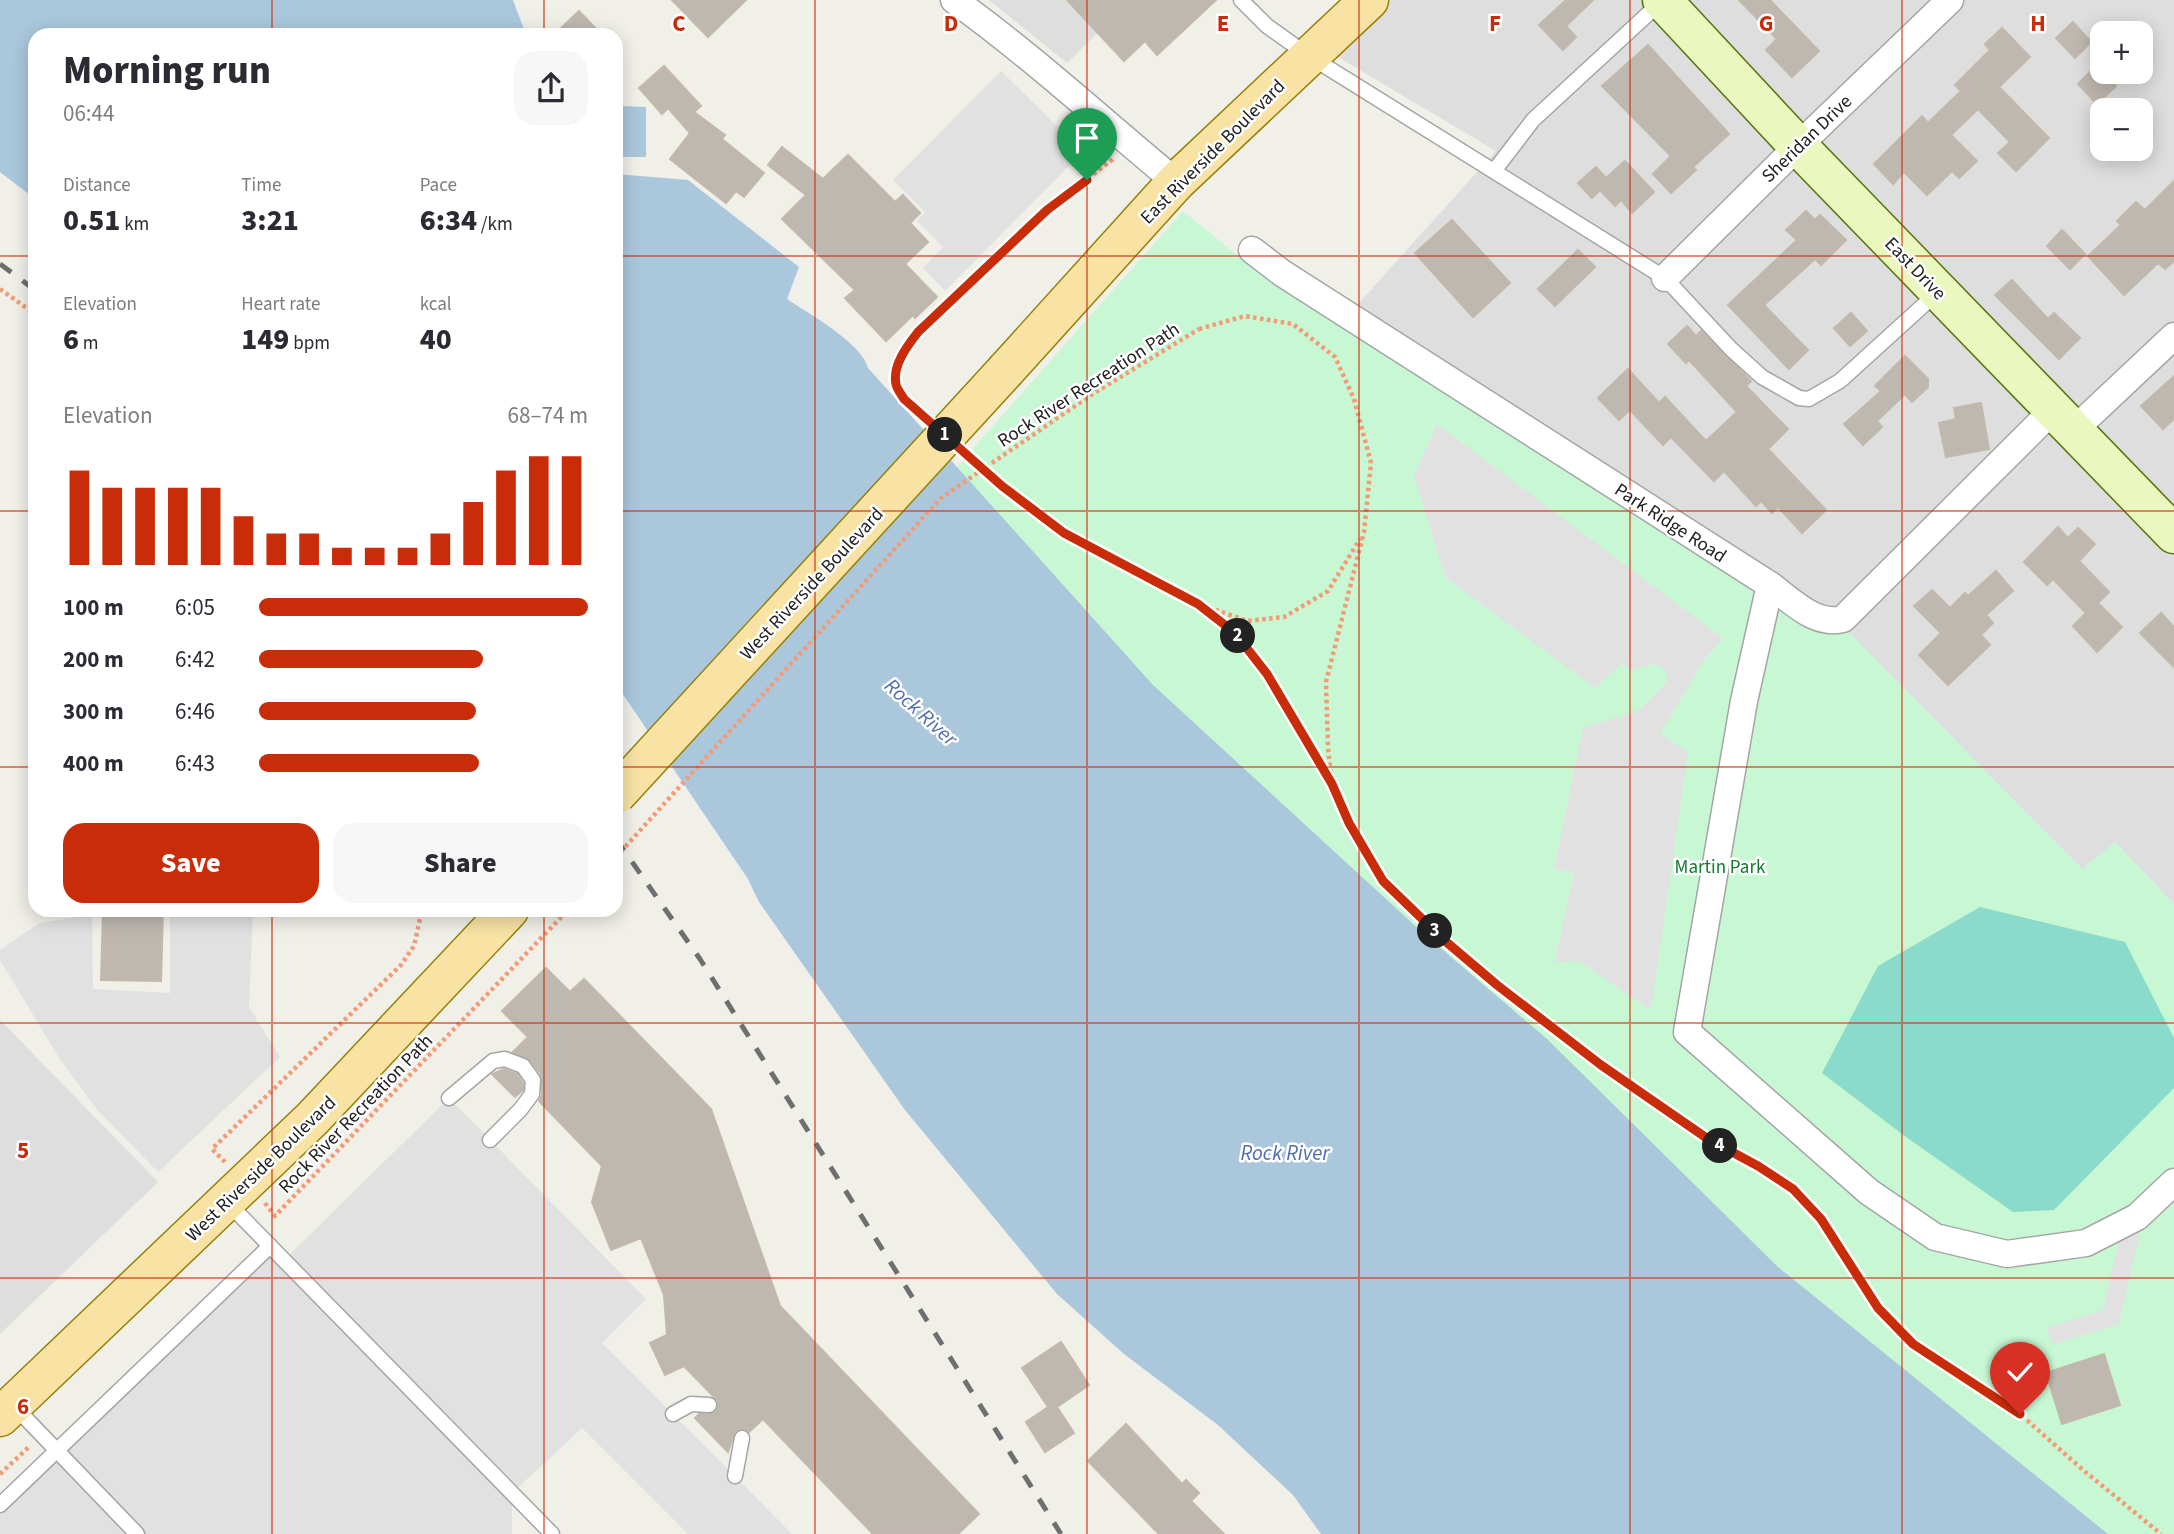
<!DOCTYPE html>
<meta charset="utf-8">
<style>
:root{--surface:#fff;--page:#f7f7f7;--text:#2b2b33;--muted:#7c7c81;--accent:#c82c09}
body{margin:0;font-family:"Source Sans 3",sans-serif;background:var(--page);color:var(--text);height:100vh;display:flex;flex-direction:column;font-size:26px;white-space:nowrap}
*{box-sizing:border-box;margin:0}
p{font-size:23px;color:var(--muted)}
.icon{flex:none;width:38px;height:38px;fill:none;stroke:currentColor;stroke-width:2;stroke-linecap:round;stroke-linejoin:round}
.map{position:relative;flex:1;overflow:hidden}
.sheet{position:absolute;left:28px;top:28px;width:595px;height:889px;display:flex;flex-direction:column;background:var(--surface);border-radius:21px;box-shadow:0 4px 18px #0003}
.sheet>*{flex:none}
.fabs{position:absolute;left:2090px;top:21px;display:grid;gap:14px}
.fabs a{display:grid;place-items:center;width:63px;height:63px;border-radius:14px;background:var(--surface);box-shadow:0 4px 18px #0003;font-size:35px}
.pin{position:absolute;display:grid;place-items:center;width:60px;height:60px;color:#fff;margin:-72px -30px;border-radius:50% 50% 50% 0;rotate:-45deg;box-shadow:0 0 7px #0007}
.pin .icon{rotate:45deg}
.km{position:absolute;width:35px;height:35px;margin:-18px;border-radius:50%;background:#222;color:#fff;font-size:19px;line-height:35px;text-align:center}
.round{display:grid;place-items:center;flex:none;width:74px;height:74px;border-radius:21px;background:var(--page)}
.overview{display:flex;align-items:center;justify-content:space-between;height:119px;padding:0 35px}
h1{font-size:38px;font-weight:800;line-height:52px}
.metrics{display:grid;grid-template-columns:repeat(3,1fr);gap:10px;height:119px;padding:7px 35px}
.metrics div{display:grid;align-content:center}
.metrics b{font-size:30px;font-weight:800}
.metrics small{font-size:19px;font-weight:400}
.metrics p{font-size:19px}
.chart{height:196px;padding:14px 35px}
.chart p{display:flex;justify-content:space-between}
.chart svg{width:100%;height:126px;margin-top:7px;stroke:var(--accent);stroke-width:6}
.cta{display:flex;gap:14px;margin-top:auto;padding:14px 35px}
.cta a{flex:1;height:80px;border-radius:21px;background:var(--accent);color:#fff;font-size:28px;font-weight:800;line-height:80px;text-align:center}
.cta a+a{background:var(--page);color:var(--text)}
ul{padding:0 35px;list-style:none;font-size:23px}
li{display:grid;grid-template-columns:112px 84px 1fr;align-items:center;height:52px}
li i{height:18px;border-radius:9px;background:var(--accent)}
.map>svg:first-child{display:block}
</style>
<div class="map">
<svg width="2174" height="1534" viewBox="0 0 2174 1534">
<rect width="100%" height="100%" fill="#f0efe8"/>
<!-- residential -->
<g fill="#dedede" fill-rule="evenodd">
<path d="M989,0H1131L1067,63Z"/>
<path d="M1389,0H2174V904L2115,842L2083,870L1844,628L1829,635L1489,414L1341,323L1496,151L1333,54ZM2102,33H2140V72H2102ZM2102,110H2140V149H2102Z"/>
<path d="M0,1020L158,1182L0,1334Z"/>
</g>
<!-- park -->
<path fill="#c8f7d4" d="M1183,211L1263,276L1489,414L1829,635L1844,627L2082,869L2115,842L2174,904V1534H2096L1783,1280L1277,816L949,476Z"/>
<!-- pitch -->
<path fill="#8adbcb" d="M1980,907L2125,942L2174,1038V1088L2054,1210L2013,1212L1906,1137L1822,1073L1878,966Z"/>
<!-- parking -->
<g fill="#e1e1e1">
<path d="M1001,71L1083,152L945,291L923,268L943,247L917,221L925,212L893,180Z"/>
<path d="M1437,424L1723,638L1704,660L1660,734L1688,752L1651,1010L1579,961L1555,962L1574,872L1554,869L1583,728L1639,710L1667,682L1666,671L1655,664L1631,670L1622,663L1595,688L1445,577L1414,475Z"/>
<path d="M177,910H253L249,1007L280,1057L158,1172L99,1112L59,1058L0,960V950L39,923L92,915L93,989L170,993V916Z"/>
<path d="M449,1098L646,1299L602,1343L792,1534H688L582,1428L512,1493V1534H0V1504L270,1246L284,1260Z"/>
<path d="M2141,1227L2119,1324L2053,1344L2046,1328L2103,1310L2119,1241Z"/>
</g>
<!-- water -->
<g fill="#aac7dc">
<path d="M0,0H513L526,35H35V199L0,172Z"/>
<path d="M622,106L646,107V157H622Z"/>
<path d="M616,174L688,180L799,267L787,299C809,314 862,343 868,368L1153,685L1423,933L1547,1039L1778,1267L2108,1534H1321L1293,1495L1218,1425L1124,1354L1057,1294L905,1110L759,902L748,879L616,684Z"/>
</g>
<!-- building -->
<g fill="#beb8b1" stroke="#c2b9aa" stroke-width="2">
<path d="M672,0H746L708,37Z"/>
<path d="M1067,0H1216L1157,55L1145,41L1124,61Z"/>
<path d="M1566,0H1593L1566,26L1576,37L1563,50L1539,25Z"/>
<path d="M1739,0H1770L1819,51L1792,77L1766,50L1777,39Z"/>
<path d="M579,11L602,35H554Z"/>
<path d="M2073,22L2091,42L2075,58L2056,38Z"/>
<path d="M2002,28L2030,57L1999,87L2049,138L2016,171L1998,153L2010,142L1978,109L1951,135L1977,161L1959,178L1952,171L1927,195L1904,172L1893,184L1874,164L1922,116L1928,123L1961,91L1955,85L1990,50L1985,44Z"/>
<path d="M1648,45L1729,134L1693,167L1696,170L1671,193L1653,174L1671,156L1602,86Z"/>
<path d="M2097,65L2116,86L2097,104L2078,84Z"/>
<path d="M664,66L701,106L694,112L725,135L722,139L764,173L744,197L736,191L726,203L670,159L690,133L668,108L662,114L639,88Z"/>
<path d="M782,147L823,179L848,155L895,202L903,195L920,213L910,223L928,242L905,264L937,297L915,318L913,315L886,341L845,298L855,290L782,219L806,195L768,165Z"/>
<path d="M1625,161L1654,192L1632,213L1621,200L1615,206L1600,190L1592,198L1578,183L1596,167L1606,178Z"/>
<path d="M2174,181V261L2165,269L2158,263L2124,295L2088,256L2121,225L2117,221L2136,202L2145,210Z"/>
<path d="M1806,211L1815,220L1820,215L1846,240L1821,265L1815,259L1764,305L1808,350L1789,369L1728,305L1797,240L1786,230Z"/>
<path d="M1452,220L1510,283L1473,317L1415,253Z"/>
<path d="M2062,230L2085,254L2070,269L2047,246Z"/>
<path d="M1578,250L1595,267L1555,306L1538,289Z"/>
<path d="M2012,280L2048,319L2054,313L2080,338L2059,359L1995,295Z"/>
<path d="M1851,313L1867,331L1850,346L1834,328Z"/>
<path d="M1687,326L1696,336L1701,331L1751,381L1746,386L1788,429L1768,449L1826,510L1802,533L1778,507L1772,513L1761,501L1756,506L1724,471L1714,481L1671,437L1663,445L1630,410L1619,420L1598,398L1628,369L1659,403L1665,397L1706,441L1737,412L1689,360L1686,363L1668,344Z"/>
<path d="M1905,356L1928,379V387L1912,402L1905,394L1877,421L1882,427L1863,445L1844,424L1881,391L1875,386Z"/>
<path d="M2174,376V419L2163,429L2141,406Z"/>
<path d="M1981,403L1989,449L1946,457L1939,423L1956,419L1954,408Z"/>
<path d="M2058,527L2068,538L2078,528L2095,544L2079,561L2109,592L2098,603L2122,627L2097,652L2073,626L2086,613L2053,579L2047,585L2024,562Z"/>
<path d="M1996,571L2013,591L1986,615L1993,623L1981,635L1990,645L1948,685L1919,655L1941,633L1914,606L1932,590L1950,608L1965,593L1968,596Z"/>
<path d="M2161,613L2174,627V667L2140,633Z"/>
<path d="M103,910H163L161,981L101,980Z"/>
<path d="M546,968L570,992L584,979L711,1109L780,1306L979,1514L958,1534H873L763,1419L749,1432L743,1429L735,1431L728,1452L695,1418L699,1414L714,1413L717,1410L718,1401L684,1366L665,1375L650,1343L667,1335L664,1295L641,1238L611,1250L592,1202L602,1166L539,1101L542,1095L541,1074L530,1060L513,1052L528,1037L502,1011Z"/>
<path d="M504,1069L517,1074L523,1083V1090L515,1097L492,1074Z"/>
<path d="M1061,1342L1089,1385L1057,1407L1074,1433L1045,1452L1026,1422L1048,1407L1022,1368Z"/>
<path d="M2104,1354L2120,1405L2062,1424L2046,1373Z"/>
<path d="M1126,1424L1182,1484L1186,1480L1199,1493L1191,1501L1224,1534H1159L1088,1461Z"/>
</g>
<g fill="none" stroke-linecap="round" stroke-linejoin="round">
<!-- lane casing -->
<g stroke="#a5a5a5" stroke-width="17">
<g id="lane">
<path d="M1241,0L1267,26L1309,56L1665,278L1731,349L1762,377L1799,398L1809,399L1840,381L1938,292"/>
<path d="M1494,171L1533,120L1662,1"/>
<path d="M449,1098L493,1061L505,1059L523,1066L533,1080L532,1094L520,1110L490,1140"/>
<path d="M228,1203L552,1534"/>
<path d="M14,1406L137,1534"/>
<path d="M673,1414L691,1404L709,1405"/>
<path d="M735,1476L742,1438"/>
<path d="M0,1505L270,1246"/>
</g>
</g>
<!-- street casing -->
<g stroke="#a5a5a5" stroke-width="29">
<g id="street">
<path d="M954,0C1032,56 1102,121 1176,182"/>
<path d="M1252,250L1282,273L1770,585C1792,601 1815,626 1843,619L2053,410"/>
<path d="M1665,278L1798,146L1950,0"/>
<path d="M2074,430L2174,336"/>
<path d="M1770,585L1744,701L1687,1032L1869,1192L1935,1237L2007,1254L2086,1243L2137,1217L2174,1182"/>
</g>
</g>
<!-- secondary casing -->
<g stroke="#56750a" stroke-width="41">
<path id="secondary" d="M1662,0L1798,146L2174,534"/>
</g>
<!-- primary casing -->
<g stroke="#968107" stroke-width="41">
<g id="primary">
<path d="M1006,370L1176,182L1369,0"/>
<path d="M0,1417L312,1119L509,910"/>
</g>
</g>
<!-- path -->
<g stroke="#f49a75" stroke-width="4.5" stroke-dasharray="3.5 3.5" stroke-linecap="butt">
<path d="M0,289L35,314"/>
<path d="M1199,329L1245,316L1293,324L1335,357L1354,399L1371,463L1364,532L1326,682L1328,748L1332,784L1349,823L1383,881L1444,940L1497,985L1601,1065L1708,1139L1758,1166L1793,1189L1821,1219L1878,1308L1913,1344L2020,1414L2083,1470L2161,1534"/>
<path d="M924,416C888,384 888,370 918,332L1047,210L1113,159"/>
<path d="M967,455L1002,486L1064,533L1198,604L1235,633L1267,674L1330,780"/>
<path d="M1202,605L1247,621L1284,617L1328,591L1360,539"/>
<path d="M225,1162L212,1149L401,965L414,946L422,910"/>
<path d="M265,1203L275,1216L568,910"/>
<path d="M0,1474L30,1446"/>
</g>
<!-- lane -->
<use href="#lane" stroke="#fff" stroke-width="14"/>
<!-- street -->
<use href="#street" stroke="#fff" stroke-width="26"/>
<!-- secondary -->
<use href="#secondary" stroke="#eaf7bf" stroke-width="38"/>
<!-- primary -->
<use href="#primary" stroke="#f8e3a5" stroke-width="38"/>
<!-- rail -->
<g stroke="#6f6f6f" stroke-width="5" stroke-dasharray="14 14" stroke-linecap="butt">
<path d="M0,264L35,290"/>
<path d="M616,839L700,959L1061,1534"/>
</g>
<!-- primary-bridge casing -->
<g stroke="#968107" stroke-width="41" stroke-linecap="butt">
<path id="primary-bridge" d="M616,795L1006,370"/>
</g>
<!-- path-bridge -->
<path stroke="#f49a75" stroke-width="4.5" stroke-dasharray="3.5 3.5" stroke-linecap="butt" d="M616,857L941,498L1091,395L1199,329"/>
<!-- primary-bridge -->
<use href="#primary-bridge" stroke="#f8e3a5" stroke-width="38"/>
</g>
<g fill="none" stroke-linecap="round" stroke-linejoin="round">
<!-- route casing -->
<g stroke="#fff" stroke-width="14">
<path id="route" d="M1087,180L1047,210L918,332C908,345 892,365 896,384C896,388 902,395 904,399L1002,486L1064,533L1198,604L1235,633L1267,674L1332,784L1349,823L1383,881L1444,940L1497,985L1601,1065L1708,1139L1758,1166L1793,1189L1821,1219L1878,1308L1913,1344L2020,1414"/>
</g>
<!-- route -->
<use href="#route" stroke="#c82c09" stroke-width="9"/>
</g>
<!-- grid -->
<path fill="none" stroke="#c82c09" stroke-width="2" stroke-opacity="0.55" d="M272,0V35M544,0V35M815,0V1534M1087,0V1534M1359,0V1534M1630,0V1534M1902,0V1534M0,256H35M616,256H2174M0,511H35M616,511H2174M0,767H35M616,767H2174M272,910V1534M544,910V1534M0,1023H2174M0,1278H2174"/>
<g text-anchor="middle" stroke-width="5" stroke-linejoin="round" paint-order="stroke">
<!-- street labels -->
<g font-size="19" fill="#212121" stroke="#fff">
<text transform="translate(1806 138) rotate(-44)" y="7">Sheridan Drive</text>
<text transform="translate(1212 151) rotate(-45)" y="7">East Riverside Boulevard</text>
<text transform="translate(1916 268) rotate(46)" y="7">East Drive</text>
<text transform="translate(1088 384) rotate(-33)" y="7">Rock River Recreation Path</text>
<text transform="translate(1671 522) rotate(33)" y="7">Park Ridge Road</text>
<text transform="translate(811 583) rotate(-47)" y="7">West Riverside Boulevard</text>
<text transform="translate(355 1113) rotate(-46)" y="7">Rock River Recreation Path</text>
<text transform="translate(260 1168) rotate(-44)" y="7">West Riverside Boulevard</text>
</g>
<!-- park labels -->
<g font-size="19" fill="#117c2e" stroke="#fff">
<text x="1720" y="873">Martin Park</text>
</g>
<!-- water labels -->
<g font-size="21" font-style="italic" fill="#506dad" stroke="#fff">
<text transform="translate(921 712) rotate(42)" y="7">Rock River</text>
<text x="1285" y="1160">Rock River</text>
</g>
</g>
<g font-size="23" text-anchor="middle" font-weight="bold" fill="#c82c09" stroke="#fff" stroke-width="5" stroke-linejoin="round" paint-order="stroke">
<text x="679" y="31">C</text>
<text x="951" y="31">D</text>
<text x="1223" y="31">E</text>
<text x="1495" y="31">F</text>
<text x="1766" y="31">G</text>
<text x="2038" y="31">H</text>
<text x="23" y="1158">5</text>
<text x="23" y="1414">6</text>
</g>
</svg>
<div class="fabs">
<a>+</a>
<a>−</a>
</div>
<div class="pin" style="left:1087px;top:180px;background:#1e9e55"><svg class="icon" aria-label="arrive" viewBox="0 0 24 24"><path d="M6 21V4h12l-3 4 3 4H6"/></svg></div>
<div class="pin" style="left:2020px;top:1414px;background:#d93025"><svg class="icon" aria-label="check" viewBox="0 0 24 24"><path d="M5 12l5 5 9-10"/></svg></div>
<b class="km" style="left:945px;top:435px">1</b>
<b class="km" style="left:1238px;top:636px">2</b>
<b class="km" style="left:1435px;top:931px">3</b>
<b class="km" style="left:1720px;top:1146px">4</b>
<section class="sheet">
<div class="overview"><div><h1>Morning run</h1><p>06:44</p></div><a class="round"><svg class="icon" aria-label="share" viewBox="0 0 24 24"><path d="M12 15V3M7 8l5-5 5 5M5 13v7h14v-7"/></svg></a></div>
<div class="metrics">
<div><p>Distance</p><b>0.51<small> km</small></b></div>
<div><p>Time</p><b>3:21</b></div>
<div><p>Pace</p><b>6:34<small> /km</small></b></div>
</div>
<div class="metrics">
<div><p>Elevation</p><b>6<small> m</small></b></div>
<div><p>Heart rate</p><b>149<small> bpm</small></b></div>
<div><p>kcal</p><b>40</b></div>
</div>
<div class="chart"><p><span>Elevation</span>68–74 m</p>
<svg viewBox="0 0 160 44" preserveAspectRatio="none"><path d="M5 44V11M15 44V17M25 44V17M35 44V17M45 44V17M55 44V27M65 44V33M75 44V33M85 44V38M95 44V38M105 44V38M115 44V33M125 44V22M135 44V11M145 44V6M155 44V6"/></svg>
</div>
<ul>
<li><b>100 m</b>6:05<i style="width:100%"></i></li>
<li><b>200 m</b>6:42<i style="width:68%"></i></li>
<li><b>300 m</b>6:46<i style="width:66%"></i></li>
<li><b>400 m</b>6:43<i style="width:67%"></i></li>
</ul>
<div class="cta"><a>Save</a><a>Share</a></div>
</section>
</div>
